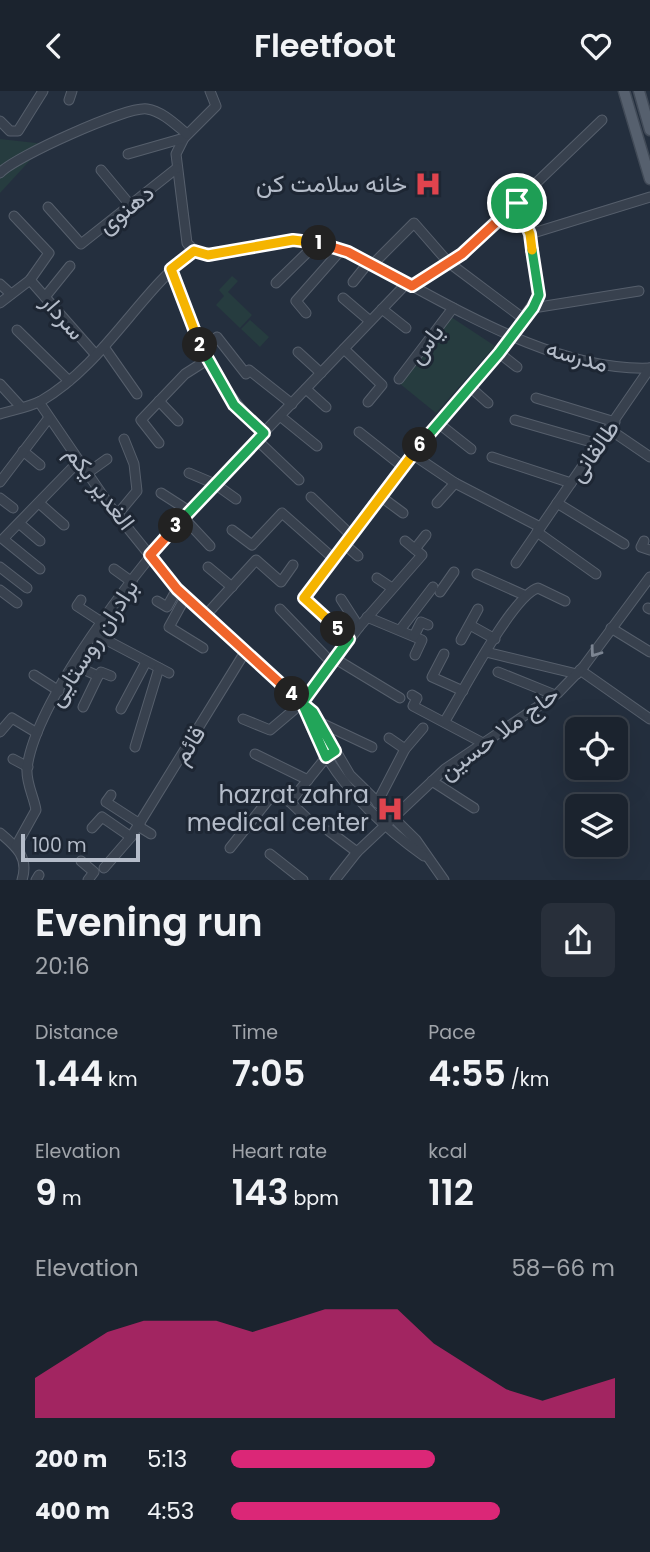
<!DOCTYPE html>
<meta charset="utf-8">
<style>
:root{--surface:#1b232e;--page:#282f3a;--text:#f1f3f6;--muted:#a0a4aa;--line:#39404a;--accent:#db2777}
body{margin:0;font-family:Poppins,Vazirmatn,sans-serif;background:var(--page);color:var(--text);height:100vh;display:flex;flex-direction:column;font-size:26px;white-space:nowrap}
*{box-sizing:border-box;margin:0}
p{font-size:23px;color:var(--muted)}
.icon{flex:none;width:38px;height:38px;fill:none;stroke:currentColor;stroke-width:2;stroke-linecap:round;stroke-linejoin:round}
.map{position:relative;height:789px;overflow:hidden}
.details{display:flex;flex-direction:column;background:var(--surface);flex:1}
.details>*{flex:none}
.fabs{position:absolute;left:565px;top:626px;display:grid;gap:14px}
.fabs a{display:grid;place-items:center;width:63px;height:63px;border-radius:10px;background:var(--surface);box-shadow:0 7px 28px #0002,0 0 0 2px var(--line);font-size:35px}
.scale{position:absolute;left:21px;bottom:18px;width:119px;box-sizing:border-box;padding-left:7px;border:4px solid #b4bcc9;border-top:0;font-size:19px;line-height:24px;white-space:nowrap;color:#b4bcc9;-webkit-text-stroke:5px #1d2633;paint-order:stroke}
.pin{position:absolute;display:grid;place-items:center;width:60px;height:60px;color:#fff;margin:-30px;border:4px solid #fff;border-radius:50%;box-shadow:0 2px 7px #0007}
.km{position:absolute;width:35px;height:35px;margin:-18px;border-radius:50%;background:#222;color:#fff;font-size:19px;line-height:35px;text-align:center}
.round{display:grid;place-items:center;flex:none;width:74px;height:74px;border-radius:10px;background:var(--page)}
.head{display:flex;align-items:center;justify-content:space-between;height:119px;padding:0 35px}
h1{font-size:38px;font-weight:600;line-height:52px}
.figures{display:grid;grid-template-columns:repeat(3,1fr);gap:10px;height:119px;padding:7px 35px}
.figures div{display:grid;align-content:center}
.figures b{font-size:35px;font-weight:600}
.figures small{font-size:19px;font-weight:400}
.figures p{font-size:19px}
.chart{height:196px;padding:14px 35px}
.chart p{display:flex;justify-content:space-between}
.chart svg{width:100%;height:126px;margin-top:7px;fill:var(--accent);opacity:.7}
ul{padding:0 35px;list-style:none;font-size:23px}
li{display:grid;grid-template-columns:112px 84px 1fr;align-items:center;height:52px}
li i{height:18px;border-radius:9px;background:var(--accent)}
header{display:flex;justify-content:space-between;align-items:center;height:91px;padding:0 35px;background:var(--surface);font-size:32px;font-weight:600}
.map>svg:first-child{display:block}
</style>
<header><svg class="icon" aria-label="back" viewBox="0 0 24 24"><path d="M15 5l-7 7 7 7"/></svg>Fleetfoot<svg class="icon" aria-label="heart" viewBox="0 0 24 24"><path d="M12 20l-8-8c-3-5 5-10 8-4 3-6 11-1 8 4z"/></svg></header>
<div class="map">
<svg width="650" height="789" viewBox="0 0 650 789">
<rect width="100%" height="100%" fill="#242f3e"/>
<!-- green -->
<g fill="#263c3f">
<path d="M0,48L45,53L0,102Z"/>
<path d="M232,185L238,190L228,201L252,224L240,237L216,214L224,205L219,199Z"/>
<path d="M451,226L495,255L436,322L399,292Z"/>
<path d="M250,229L269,246L260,256L241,238Z"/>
</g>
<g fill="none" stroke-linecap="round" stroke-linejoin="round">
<!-- minor casing -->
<g stroke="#565f6c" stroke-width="11">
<g id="minor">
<path d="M210,0L216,15L184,47L176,63L187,152C206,178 264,150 293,149C311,149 330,156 348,161C437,205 547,281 650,277"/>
<path d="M69,9L72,0"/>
<path d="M0,30L10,40H18L43,0"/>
<path d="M128,63L184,47"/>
<path d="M101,79L131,115"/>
<path d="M0,82C14,66 127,15 147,18C162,20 176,34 187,43"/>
<path d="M48,116L81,153L177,77"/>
<path d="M530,143L650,106"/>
<path d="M373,173L414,132L448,171L524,228"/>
<path d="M171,178C194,244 211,292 264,342"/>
<path d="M30,189L96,264"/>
<path d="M353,191L369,171"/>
<path d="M276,192L317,152"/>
<path d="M0,193L11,203"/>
<path d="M412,195L462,163L602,29"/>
<path d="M45,206L70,175"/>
<path d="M343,207L370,230"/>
<path d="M0,212L30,189L49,162L14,125"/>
<path d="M533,217L639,200"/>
<path d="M382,218L406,237"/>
<path d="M306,222L296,210L341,159"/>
<path d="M17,239L69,290"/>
<path d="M217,246L246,283L249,279L292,313"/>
<path d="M104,256L137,303"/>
<path d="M344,258L382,294L368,311"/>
<path d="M298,261L321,282"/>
<path d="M499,262L517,276"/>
<path d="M399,288L453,217"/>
<path d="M0,293L21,316"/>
<path d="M470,296L488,312"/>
<path d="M306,298L326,316"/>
<path d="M536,307L615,331"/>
<path d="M159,310L178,330"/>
<path d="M39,311L110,415L177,498L313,621L350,684L416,749L444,789"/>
<path d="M0,323C13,319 29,316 41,310C104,273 137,204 193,160"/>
<path d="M280,325L317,355"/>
<path d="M515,329L598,353"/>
<path d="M438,332L471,358"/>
<path d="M609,338L650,366"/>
<path d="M359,341L402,375"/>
<path d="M257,349L299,389"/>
<path d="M159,352L141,329L185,283L207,269"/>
<path d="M23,360L40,374"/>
<path d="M412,363L455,392L540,436"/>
<path d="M492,366L571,392"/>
<path d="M189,382L215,393L236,408"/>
<path d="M86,383L107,368"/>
<path d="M0,391L48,328"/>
<path d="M161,402L189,420"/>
<path d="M380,405L403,422"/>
<path d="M311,406L351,444"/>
<path d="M0,407L13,417"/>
<path d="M39,412L64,434"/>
<path d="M437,412L455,392"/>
<path d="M557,412L624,453"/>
<path d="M117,424L137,400L134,373L124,348"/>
<path d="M183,426L210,455"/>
<path d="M20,433L40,450"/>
<path d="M232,439L252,454L282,422L333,467"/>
<path d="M537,441L596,483"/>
<path d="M644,450L641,456L650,459"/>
<path d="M344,453L358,465"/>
<path d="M415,458L426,444"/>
<path d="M516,472L650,277"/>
<path d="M0,476L27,497"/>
<path d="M208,476L232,496"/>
<path d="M40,478L3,448L79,370"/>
<path d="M114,478L132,491"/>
<path d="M477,483L524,504"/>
<path d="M377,487L392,497"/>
<path d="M0,499L17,512"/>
<path d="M440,501L454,481"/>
<path d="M186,505L169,536L203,557"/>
<path d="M341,508L359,536"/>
<path d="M81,509L77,515L103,532"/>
<path d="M157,510L167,516L177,498"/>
<path d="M648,517L650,518"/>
<path d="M280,518L331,571"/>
<path d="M205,525L256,469L281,491L293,474"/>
<path d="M367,526L422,549L415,564"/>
<path d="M470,534L495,548"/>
<path d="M611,537L650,561"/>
<path d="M400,539L433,496"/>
<path d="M95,543L169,582"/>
<path d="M414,545L421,531L428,534"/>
<path d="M349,549L304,507L402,375L499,262L539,204L530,143L517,112"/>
<path d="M461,549L478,518"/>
<path d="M486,561L577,583"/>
<path d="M444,563L432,586L463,600"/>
<path d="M334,567L400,607"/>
<path d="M74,574L98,585"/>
<path d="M580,579L650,628"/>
<path d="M498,581L555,604"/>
<path d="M34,584L59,600"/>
<path d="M98,585L101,581L111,585"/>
<path d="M412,604L417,607L413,615L481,651"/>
<path d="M302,612C322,677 369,726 424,765"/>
<path d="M83,616L98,585"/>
<path d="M121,618L146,571"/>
<path d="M243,628L270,639L302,612L359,536L422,464L405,450"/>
<path d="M445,630C461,604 513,504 538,497L565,510"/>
<path d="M321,632L372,656"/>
<path d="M0,641L12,627L37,642"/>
<path d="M389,647L405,658"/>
<path d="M135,656L159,577"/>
<path d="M255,663L308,689"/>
<path d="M13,668L28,676"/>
<path d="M432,690L474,717"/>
<path d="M111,704L106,711L140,733"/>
<path d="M290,711L328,664"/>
<path d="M377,712L405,658L423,637"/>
<path d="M138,735L151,743"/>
<path d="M92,737L102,726L131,746"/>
<path d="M329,740L357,761"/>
<path d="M0,742C17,756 29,767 22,789"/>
<path d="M16,755L36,719C34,706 26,692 27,678C34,611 138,478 183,426L406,193"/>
<path d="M230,757L273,703L290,711L313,733"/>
<path d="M270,763L303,789"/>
<path d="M81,770L94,781L88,789"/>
<path d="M104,777L131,746L245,561"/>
<path d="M36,789L39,784"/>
<path d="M335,789L357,761L445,678L558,602L584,575L650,486"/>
</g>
</g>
<!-- major casing -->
<g stroke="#414a57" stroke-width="13">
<g id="major">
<path d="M624,0L650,88"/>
<path d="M639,0L650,39"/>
</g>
</g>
<!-- minor -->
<use href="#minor" stroke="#38414e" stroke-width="9"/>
<!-- major -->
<use href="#major" stroke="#56606e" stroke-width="10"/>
</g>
<!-- one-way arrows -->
<defs><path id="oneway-chevron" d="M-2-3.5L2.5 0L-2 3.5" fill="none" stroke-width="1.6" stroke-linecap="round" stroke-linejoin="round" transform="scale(1.75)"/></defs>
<use stroke="#7c8592" href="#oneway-chevron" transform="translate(595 561) rotate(126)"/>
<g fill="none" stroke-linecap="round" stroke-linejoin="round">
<!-- split-1 casing -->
<g stroke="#fff" stroke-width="14">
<path id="split-1" d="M319,152L348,161L412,195L462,163L517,112"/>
</g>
<!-- split-2 casing -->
<g stroke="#fff" stroke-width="14">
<path id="split-2" d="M200,254L171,178L194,160L208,164L293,149L319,152"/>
</g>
<!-- split-3 casing -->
<g stroke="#fff" stroke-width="14">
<path id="split-3" d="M176,435L264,342L234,314L200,254"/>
</g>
<!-- split-4 casing -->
<g stroke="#fff" stroke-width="14">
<path id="split-4" d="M176,435L150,464L177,498L292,603"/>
</g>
<!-- split-5 casing -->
<g stroke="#fff" stroke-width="14">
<path id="split-5" d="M292,603L302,612L326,666L335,660L313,621L302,612L349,548L338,538"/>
</g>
<!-- split-6 casing -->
<g stroke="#fff" stroke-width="14">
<path id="split-6" d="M338,538L304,507L420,354"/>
</g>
<!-- split-7 casing -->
<g stroke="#fff" stroke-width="14">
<path id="split-7" d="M420,354L499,262L533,217L539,204L532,159"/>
</g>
<!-- split-8 casing -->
<g stroke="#fff" stroke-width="14">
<path id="split-8" d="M517,112L530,143L532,159"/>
</g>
<!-- split-1 -->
<use href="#split-1" stroke="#f0652b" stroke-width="9"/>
<!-- split-2 -->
<use href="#split-2" stroke="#f5b400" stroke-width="9"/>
<!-- split-3 -->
<use href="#split-3" stroke="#22a559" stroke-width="9"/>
<!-- split-4 -->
<use href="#split-4" stroke="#f0652b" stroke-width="9"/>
<!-- split-5 -->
<use href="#split-5" stroke="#22a559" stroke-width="9"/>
<!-- split-6 -->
<use href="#split-6" stroke="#f5b400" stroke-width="9"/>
<!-- split-7 -->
<use href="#split-7" stroke="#22a559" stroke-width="9"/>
<!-- split-8 -->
<use href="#split-8" stroke="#f5b400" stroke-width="9"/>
</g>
<!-- icons -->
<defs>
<g id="hospital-bare" transform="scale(2.1)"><path d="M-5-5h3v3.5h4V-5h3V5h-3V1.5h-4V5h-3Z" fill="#e0444e" stroke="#1d2633" stroke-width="2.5" paint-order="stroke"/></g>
</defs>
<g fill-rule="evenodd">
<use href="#hospital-bare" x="428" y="93"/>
<use href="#hospital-bare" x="390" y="718"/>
</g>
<g text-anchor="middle" stroke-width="6" stroke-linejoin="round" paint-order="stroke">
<!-- poi labels -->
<g font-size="24" fill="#b4bcc9" stroke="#1d2633" text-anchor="end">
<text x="407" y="101">خانه سلامت کن</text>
<text x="369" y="712">hazrat zahra<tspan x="369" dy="28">medical center</tspan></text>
</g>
<!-- street labels -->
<g font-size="24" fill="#b4bcc9" stroke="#1d2633">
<text transform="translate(126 118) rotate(-38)" y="8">دهنوی</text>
<text transform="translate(63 226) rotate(49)" y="8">سردار</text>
<text transform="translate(426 253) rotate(-53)" y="8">یاس</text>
<text transform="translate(577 265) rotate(16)" y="8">مدرسه</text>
<text transform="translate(594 360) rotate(-55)" y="8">طالقانی</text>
<text transform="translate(100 397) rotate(53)" y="8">الغدیر یکم</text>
<text transform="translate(93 552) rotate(-57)" y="8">برادران روستایی</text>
<text transform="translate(499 642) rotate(-36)" y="8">حاج ملا حسین</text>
<text transform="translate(189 654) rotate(-58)" y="8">قائم</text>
</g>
</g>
</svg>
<div class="fabs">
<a><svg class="icon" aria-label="locate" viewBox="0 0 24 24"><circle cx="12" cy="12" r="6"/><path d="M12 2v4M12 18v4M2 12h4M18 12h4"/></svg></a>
<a><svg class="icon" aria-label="layers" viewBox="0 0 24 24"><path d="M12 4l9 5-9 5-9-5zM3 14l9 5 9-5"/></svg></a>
</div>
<div class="scale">100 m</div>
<div class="pin" style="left:517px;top:112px;background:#1e9e55"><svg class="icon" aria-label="arrive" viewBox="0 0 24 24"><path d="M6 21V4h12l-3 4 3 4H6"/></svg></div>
<b class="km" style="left:319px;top:152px">1</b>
<b class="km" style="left:200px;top:254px">2</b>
<b class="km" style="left:176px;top:435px">3</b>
<b class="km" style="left:292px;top:603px">4</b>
<b class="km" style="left:338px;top:538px">5</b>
<b class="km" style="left:420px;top:354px">6</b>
</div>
<section class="details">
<div class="head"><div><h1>Evening run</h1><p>20:16</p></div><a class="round"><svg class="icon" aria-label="share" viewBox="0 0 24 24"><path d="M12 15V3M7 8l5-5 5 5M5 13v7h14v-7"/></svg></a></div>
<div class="figures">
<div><p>Distance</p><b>1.44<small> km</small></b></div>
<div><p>Time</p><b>7:05</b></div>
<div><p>Pace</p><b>4:55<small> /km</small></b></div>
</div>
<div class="figures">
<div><p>Elevation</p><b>9<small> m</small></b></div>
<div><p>Heart rate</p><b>143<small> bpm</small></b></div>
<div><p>kcal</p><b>112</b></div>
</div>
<div class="chart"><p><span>Elevation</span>58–66 m</p>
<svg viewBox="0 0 160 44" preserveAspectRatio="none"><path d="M0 44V30L10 22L20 14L30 10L40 10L50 10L60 14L70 10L80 6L90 6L100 6L110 18L120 26L130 34L140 38L150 34L160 30V44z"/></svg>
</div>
<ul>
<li><b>200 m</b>5:13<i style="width:53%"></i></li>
<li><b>400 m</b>4:53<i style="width:70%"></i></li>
</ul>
</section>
